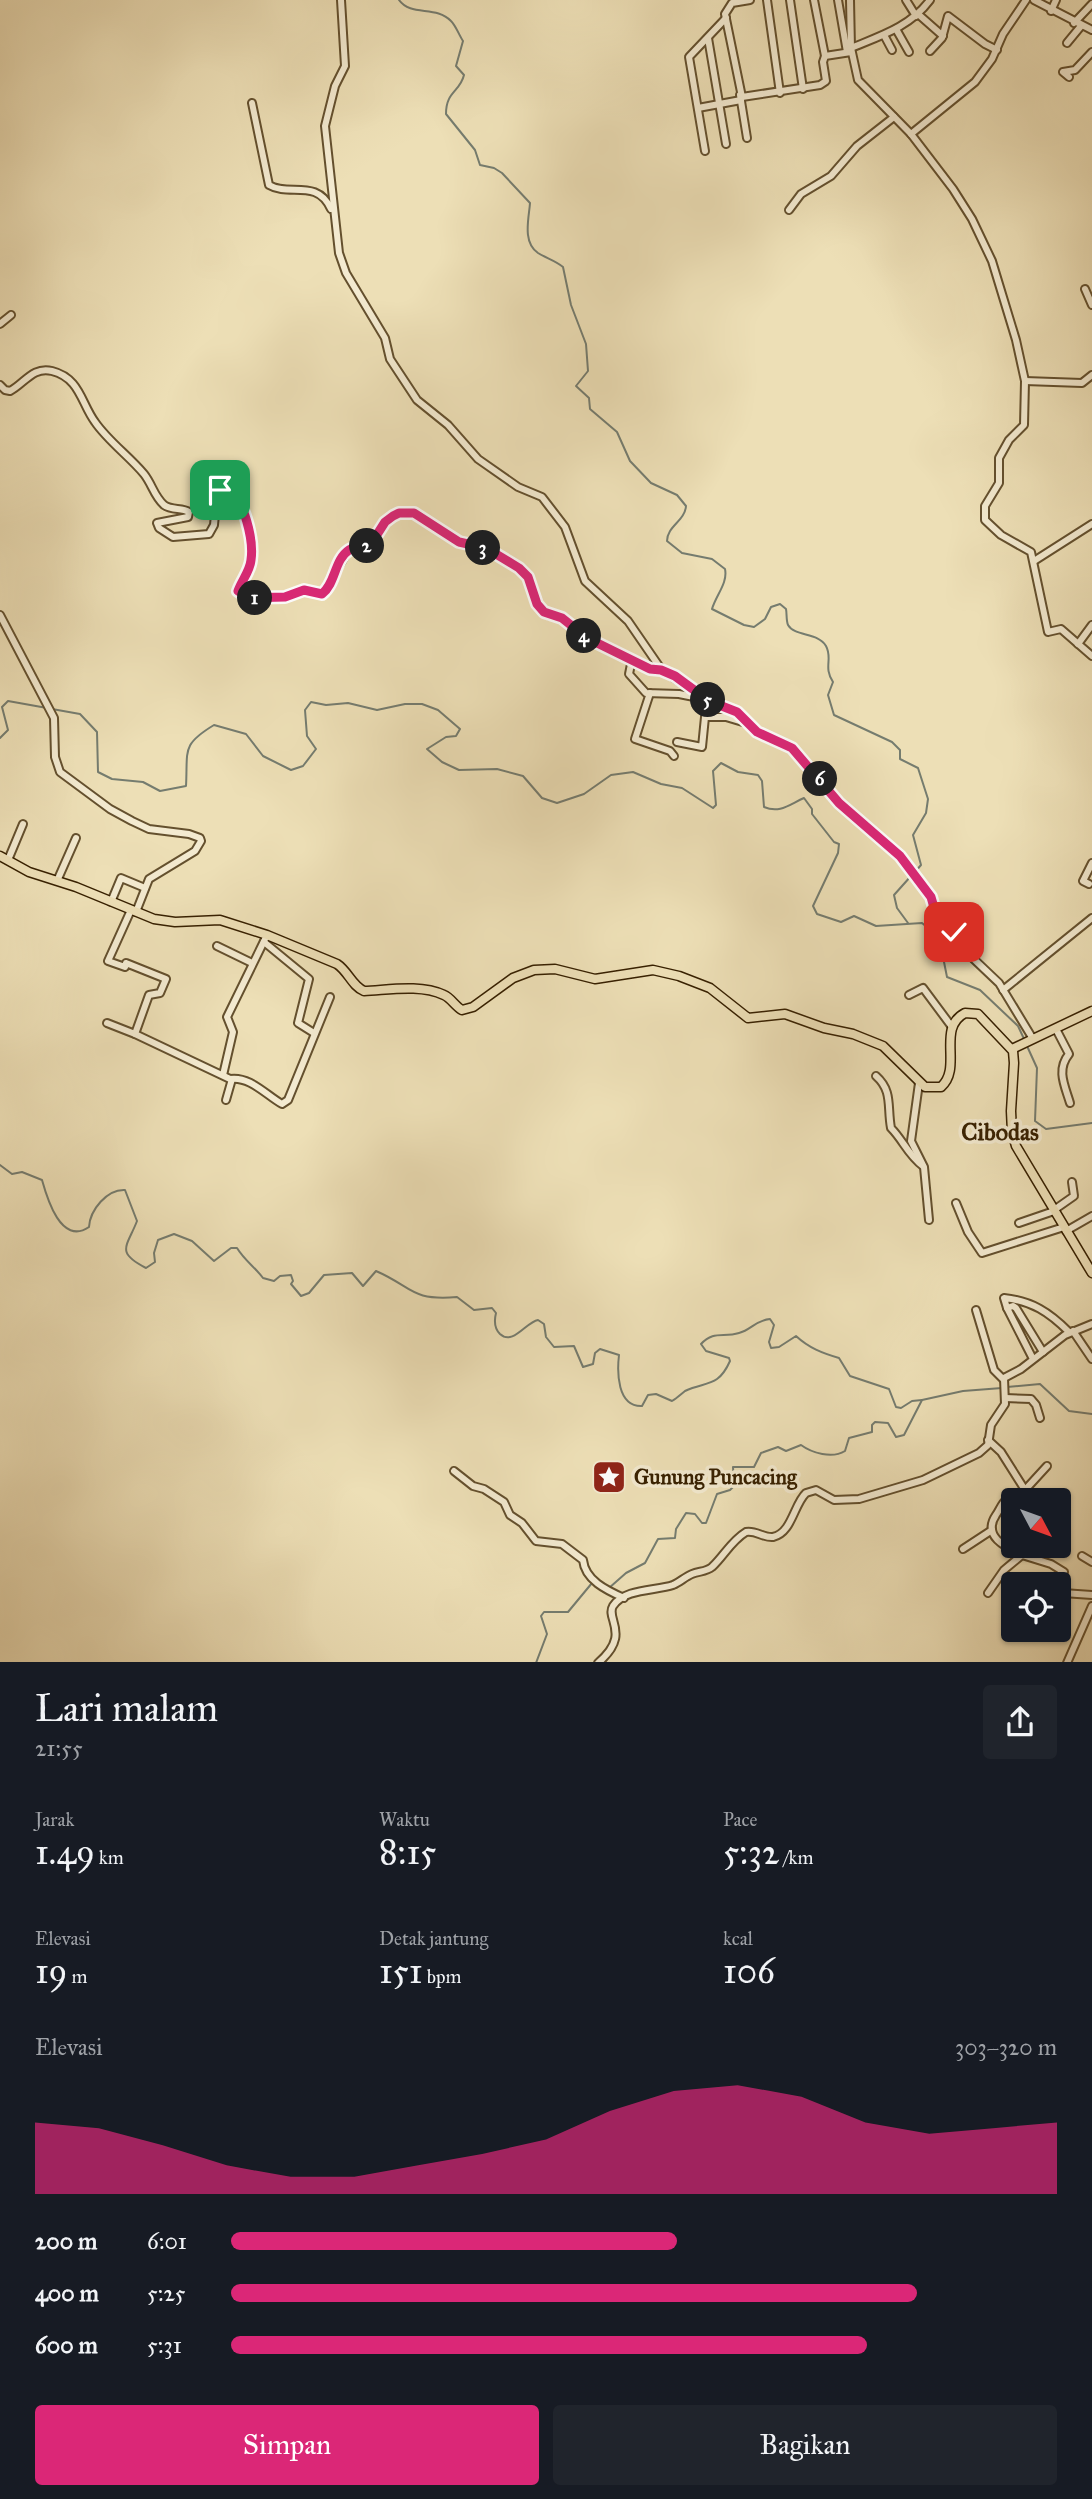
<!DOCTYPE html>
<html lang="id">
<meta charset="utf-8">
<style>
:root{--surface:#171b24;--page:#20242c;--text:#f1f3f6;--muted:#9ea1a6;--accent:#db2777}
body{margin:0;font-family:"IM FELL Great Primer",serif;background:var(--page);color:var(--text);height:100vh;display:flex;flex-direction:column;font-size:26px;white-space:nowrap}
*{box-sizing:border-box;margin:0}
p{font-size:23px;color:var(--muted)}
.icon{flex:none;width:38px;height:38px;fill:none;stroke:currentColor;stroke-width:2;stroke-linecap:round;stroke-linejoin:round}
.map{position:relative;height:1662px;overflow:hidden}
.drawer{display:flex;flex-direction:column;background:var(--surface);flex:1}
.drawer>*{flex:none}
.needle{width:46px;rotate:131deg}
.buttons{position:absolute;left:1001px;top:1488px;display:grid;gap:14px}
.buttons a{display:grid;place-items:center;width:70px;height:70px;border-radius:7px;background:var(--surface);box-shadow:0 2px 5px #0004;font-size:35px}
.pin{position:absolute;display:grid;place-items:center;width:60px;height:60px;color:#fff;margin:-30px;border-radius:14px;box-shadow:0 4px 10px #0006}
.km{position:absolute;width:35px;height:35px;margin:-18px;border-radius:50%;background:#222;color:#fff;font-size:19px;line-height:35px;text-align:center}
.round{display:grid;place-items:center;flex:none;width:74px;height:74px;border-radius:7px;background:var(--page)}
.head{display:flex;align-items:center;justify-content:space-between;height:119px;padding:0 35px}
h1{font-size:38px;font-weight:600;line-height:52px}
.figures{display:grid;grid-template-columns:repeat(3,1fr);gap:10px;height:119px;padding:7px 35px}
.figures div{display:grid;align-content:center}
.figures b{font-size:35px;font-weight:600}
.figures small{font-size:19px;font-weight:400}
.figures p{font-size:19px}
.chart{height:196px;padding:14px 35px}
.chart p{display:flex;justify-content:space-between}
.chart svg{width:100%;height:126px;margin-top:7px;fill:var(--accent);opacity:.7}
.button{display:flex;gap:14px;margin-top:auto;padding:14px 35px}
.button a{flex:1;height:80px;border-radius:7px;background:var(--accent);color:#fff;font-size:28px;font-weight:600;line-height:80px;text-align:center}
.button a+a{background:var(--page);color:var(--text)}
ul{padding:0 35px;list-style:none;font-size:23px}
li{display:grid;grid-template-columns:112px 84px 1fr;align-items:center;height:52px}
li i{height:18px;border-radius:9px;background:var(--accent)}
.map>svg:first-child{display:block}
</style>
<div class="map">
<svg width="1092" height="1663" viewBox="0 0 1092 1663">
<rect width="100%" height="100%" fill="#eddfb6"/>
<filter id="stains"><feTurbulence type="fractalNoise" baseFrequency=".00286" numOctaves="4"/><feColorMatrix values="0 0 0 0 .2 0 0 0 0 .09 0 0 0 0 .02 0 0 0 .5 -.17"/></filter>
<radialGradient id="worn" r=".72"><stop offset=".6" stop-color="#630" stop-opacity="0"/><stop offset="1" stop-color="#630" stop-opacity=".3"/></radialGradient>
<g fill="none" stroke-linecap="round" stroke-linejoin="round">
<!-- stream -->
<g stroke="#757c6f" stroke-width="2">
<path d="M399,0C411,17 436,5 451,21C456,26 459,35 463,41L456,66L464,75C460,92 446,91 446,114L475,150L480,165L494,168L502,173L530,203C529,218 522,242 538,253C546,258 556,261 563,267L571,305L586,344L588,371L576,386L589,398L590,409L617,432L630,461L651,483L677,495L686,506C685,521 667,526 667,541L682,553L712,559L725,569C728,583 716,595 712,609L744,625L754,627L765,619L771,607L780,604L786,609C787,614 786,620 788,625C795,637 818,632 826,646C833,659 823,667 833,682L828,695L834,715L892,742L900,750V759L918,768L928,799L926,813L913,835L921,865L915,872"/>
<path d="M52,709L80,714L97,732L98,772L112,779L143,782L160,791L186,786C188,750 181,745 214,725L246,734L263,756L291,770L303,766L316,749L307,736L305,710L311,702L326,705L348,703L377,710L405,704H422L438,710L460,729L456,736L446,737L427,749L442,762L459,770L497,769L523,776L542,798L557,803L584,794L611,775L633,772L661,784L682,788L713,808L716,805L713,771L721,763L738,772L758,775L762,781L764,807C780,814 790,804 804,798L812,809V814L834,842L839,844L838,853L813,906L817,914L841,922L854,916L876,926L922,923L939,937L947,977L980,990L1018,1026L1025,1041"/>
<path d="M0,738L8,730L2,707L8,701L47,708"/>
<path d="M908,923L897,908L894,895L911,876"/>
<path d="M1027,1046L1037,1068L1035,1121L1046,1129L1092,1123"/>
<path d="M0,1165L12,1174L22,1172L42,1180C47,1198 61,1246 89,1227C90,1210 107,1189 125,1190L137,1221C127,1247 115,1252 146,1268L155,1262L154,1253L158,1240L174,1234L192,1241L214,1261L231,1248H237C245,1261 255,1267 263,1278L274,1281L280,1276L291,1275L293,1281L291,1284L301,1296L309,1293L324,1275L352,1273L363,1286L376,1271C413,1287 410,1301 457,1297L474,1310L492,1308L496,1313C494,1321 494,1328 500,1334C513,1346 526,1322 538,1320L544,1324L546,1337L554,1347L574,1346L583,1367L593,1364L595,1353L600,1349L619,1355C617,1372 617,1407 642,1406L648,1395L656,1394L672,1401C677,1398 681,1394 685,1391C706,1381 718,1388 730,1361L729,1358L706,1351L701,1344C714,1330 723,1338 739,1333C751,1330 756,1320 770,1319L774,1325L769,1342L771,1348L779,1347L796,1336C809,1348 822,1353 839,1358L850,1376L889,1389L896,1407L901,1408L912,1401L922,1400"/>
<path d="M1007,1387L1040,1384L1069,1411L1092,1414"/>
<path d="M609,1588L626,1573L645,1563L658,1539L675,1538L676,1529L686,1513L695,1514L702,1523H706L717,1494L730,1490L734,1486L733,1467H754L761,1453L778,1447L786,1451L801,1445C812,1453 832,1459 845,1451L849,1438L872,1432V1425L875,1422L888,1423L896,1437L904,1435L922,1400L963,1391L1002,1388"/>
<path d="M536,1663L547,1634L541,1616L544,1612H568L592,1583"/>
</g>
<!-- minor casing -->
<g stroke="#64502e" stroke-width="10">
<g id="minor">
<path d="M341,0L345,66L335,86L325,126L339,253L346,273L385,338L390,359L417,400L448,425L478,459L518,487L542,497L565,527L585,581L628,621L661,669L709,701L737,712L757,732L792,748L839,803L900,856L931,897L935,911L950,926L959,945L999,983L1033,1039"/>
<path d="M750,0L732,3L725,14L742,97L820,85L826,81L823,62L825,56L851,52"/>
<path d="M767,0L780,93"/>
<path d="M790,0L803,89"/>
<path d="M814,0L825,56"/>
<path d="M838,0L847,52"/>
<path d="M850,0L851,48L858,80L911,134L953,189L972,219L992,261L1016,340L1025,381L1024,425L1009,440L999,458V483L985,506V520L1001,535L1031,552L1048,632L1061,629L1092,656"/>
<path d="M906,0L916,16"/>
<path d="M1034,0L1092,30"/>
<path d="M1051,11L1056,0"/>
<path d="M918,14L943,36"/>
<path d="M1074,23L1092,4"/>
<path d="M896,29L909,52"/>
<path d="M884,35L892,50"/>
<path d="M708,38L726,144"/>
<path d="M1067,43L1081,26"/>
<path d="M851,48C880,36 910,27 930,0"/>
<path d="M930,51L942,38L948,16L985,44L997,50"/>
<path d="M1069,77L1063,72L1075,70L1092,52"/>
<path d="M740,95L747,138"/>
<path d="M252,103L269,185C289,197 317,178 331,209"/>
<path d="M698,108L741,100"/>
<path d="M911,134L975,82L992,59L1003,34L1026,0"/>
<path d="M705,151L689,57L726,18"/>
<path d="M789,210L801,194L831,176L857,146L894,117"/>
<path d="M1085,289L1092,305"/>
<path d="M0,324L11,315"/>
<path d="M1025,381L1082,383L1092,375"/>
<path d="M0,385L5,390L10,391C24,384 33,366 52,371C80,378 81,403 95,422C108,441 129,456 144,474C152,484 154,496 164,505C172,511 182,507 189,512L188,517L157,523L159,528L173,537L209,534L214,525L217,494L228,487C244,500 254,540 251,560C250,571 242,581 238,591L243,596L285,597L304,590L322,594L348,551L371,544L385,522L393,516L399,513H414L459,542L486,548L519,568L530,582L539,607L548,615L562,618L587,638L651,669H661"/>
<path d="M1034,561L1092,524"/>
<path d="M0,615L54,718L55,757L60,772L110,809L132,821L149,829L189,834L200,838L201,841L195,851L149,879L136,912"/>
<path d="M1078,644L1092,625"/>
<path d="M632,659L629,674L646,693L679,694L704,699"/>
<path d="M650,693L635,739L670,751L674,756"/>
<path d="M677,742L702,747L705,717H726L746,723"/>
<path d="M8,860L23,824"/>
<path d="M57,881L76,838"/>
<path d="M1089,884L1083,881L1092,863"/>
<path d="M111,902L121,878L145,888"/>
<path d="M131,910L108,961L125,967L126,963L166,979L160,993L149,995L135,1034L230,1079C250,1076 266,1095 282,1104L288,1100L330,997"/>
<path d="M264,942L309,979L298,1023L314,1033"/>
<path d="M217,946L252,963"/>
<path d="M1003,990L1092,918"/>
<path d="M909,995L923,988L952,1027"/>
<path d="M107,1023L135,1034"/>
<path d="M1056,1029L1069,1054C1056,1070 1065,1086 1070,1103"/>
<path d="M223,1075L233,1032L227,1017L267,935"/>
<path d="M876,1076C893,1091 887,1107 891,1128C903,1140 908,1155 923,1166"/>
<path d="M919,1083L911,1141L924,1167L929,1220"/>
<path d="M226,1100L232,1079"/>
<path d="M956,1203L968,1232L982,1253L1064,1227"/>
<path d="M1054,1210L1074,1196L1072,1182"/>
<path d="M1019,1223L1054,1211"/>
<path d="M1066,1231L1092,1216"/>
<path d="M1007,1308L1004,1298C1032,1301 1049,1312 1069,1332"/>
<path d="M976,1310L994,1370L1003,1379"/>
<path d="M1073,1331L1092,1359"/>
<path d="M1033,1359L1007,1308L1013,1306L1016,1308L1043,1352"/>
<path d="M1005,1398L1031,1399L1036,1405L1040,1418"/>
<path d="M988,1440L1001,1452L1025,1490C1019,1497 1013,1496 1006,1500C1002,1503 999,1511 996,1515C982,1536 1005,1547 1022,1555"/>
<path d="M454,1471L473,1486L484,1489L504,1502L510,1515L522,1523L536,1541L562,1544L583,1560C585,1580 606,1590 624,1598"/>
<path d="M1025,1490L1047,1466"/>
<path d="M963,1549L992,1530"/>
<path d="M1082,1556L1092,1562"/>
<path d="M988,1593L1004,1570L1022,1555L1051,1564L1064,1572L1060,1586L1063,1593L1092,1595"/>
<path d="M598,1663C632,1634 605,1619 613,1606C625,1588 656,1591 673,1585C680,1582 685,1577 692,1574C699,1571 706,1572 712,1567C724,1556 731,1541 746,1532C756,1530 763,1538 773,1537C792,1533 794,1504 806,1493L816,1490L834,1500L859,1499L923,1480L979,1453L988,1445L991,1425L1005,1404L1004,1378L1021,1369L1065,1335L1092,1324"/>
<path d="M1067,1663L1092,1606"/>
</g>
</g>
<!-- major casing -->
<g stroke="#372000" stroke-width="11">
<g id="major">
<path d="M0,856L29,872L76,887L154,919L175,922L220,920L267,935L337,964C348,971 352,986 364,991C389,990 420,984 444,995C451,998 455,1006 462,1010L473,1007L513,978L534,970L555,969L595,979L653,970L679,976L710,988L748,1018L785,1014L824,1028L853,1034L883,1046L925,1087H941C963,1068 936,1028 965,1013L978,1014L1013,1051L1014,1063L1011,1111L1012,1132L1016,1146L1092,1273"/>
<path d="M1012,1049L1092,1011"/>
</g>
</g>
<!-- minor -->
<use href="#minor" stroke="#f3ead0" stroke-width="6"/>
<!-- major -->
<use href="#major" stroke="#eddfb6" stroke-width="8"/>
</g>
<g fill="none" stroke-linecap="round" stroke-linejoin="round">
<!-- route casing -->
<g stroke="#fff" stroke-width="14">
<path id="route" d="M220,490L228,487C244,500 254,540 251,560C250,571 242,580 238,591L249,598L285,597L304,590L322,594C336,583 334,560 349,550C356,546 364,547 371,544L385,522L393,516L399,513H414L459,542L486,548L519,568L528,577L537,604L544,612L562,618L587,638L650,669L661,670L675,676L709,701L737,712L757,732L792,748L839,803L900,856L931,897L935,911L954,932"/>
</g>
<!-- route -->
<use href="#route" stroke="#db2777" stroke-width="9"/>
</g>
<!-- icons -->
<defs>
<g id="sight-square" transform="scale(1.75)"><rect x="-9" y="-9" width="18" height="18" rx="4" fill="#8f2418" stroke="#f3ead0"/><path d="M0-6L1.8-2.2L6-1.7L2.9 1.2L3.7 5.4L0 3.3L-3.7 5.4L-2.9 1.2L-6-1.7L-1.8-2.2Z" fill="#fff"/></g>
</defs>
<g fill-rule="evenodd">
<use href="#sight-square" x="609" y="1477"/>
</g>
<g text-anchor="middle" stroke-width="7" stroke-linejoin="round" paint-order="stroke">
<!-- poi labels -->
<g font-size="21" font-weight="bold" fill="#372000" stroke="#f3ead0" text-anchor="start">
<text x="634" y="1484">Gunung Puncacing</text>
</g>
<!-- quarter labels -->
<g font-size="24" font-weight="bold" fill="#372000" stroke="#f3ead0">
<text x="1000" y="1140">Cibodas</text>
</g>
</g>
<rect width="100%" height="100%" filter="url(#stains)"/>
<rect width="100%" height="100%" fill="url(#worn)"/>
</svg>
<div class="buttons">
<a><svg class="needle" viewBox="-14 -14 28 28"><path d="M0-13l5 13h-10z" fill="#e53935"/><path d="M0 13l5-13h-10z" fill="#9ea1a6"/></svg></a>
<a><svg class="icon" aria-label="locate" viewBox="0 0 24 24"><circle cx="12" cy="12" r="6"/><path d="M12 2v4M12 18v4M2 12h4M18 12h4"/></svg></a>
</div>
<div class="pin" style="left:220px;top:490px;background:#1e9e55"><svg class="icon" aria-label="arrive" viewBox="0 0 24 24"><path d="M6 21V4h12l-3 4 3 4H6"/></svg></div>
<div class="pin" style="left:954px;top:932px;background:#d93025"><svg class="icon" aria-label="check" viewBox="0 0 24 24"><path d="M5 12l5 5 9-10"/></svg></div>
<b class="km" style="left:255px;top:598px">1</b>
<b class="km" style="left:367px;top:546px">2</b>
<b class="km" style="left:483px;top:548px">3</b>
<b class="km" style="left:584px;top:636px">4</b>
<b class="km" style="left:708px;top:700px">5</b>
<b class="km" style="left:820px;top:779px">6</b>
</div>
<section class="drawer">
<div class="head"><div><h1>Lari malam</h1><p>21:55</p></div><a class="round"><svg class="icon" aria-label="share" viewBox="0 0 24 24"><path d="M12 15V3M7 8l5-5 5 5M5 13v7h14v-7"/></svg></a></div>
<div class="figures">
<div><p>Jarak</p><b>1.49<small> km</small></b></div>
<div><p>Waktu</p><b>8:15</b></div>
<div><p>Pace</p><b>5:32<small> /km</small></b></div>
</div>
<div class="figures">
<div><p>Elevasi</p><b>19<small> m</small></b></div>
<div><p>Detak jantung</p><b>151<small> bpm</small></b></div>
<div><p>kcal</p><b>106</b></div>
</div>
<div class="chart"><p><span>Elevasi</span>303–320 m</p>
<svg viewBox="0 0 160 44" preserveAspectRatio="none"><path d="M0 44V19L10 21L20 27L30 34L40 38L50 38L60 34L70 30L80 25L90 15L100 8L110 6L120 10L130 19L140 23L150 21L160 19V44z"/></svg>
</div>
<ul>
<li><b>200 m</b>6:01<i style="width:54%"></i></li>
<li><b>400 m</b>5:25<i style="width:83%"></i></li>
<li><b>600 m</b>5:31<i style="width:77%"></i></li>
</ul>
<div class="button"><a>Simpan</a><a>Bagikan</a></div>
</section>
